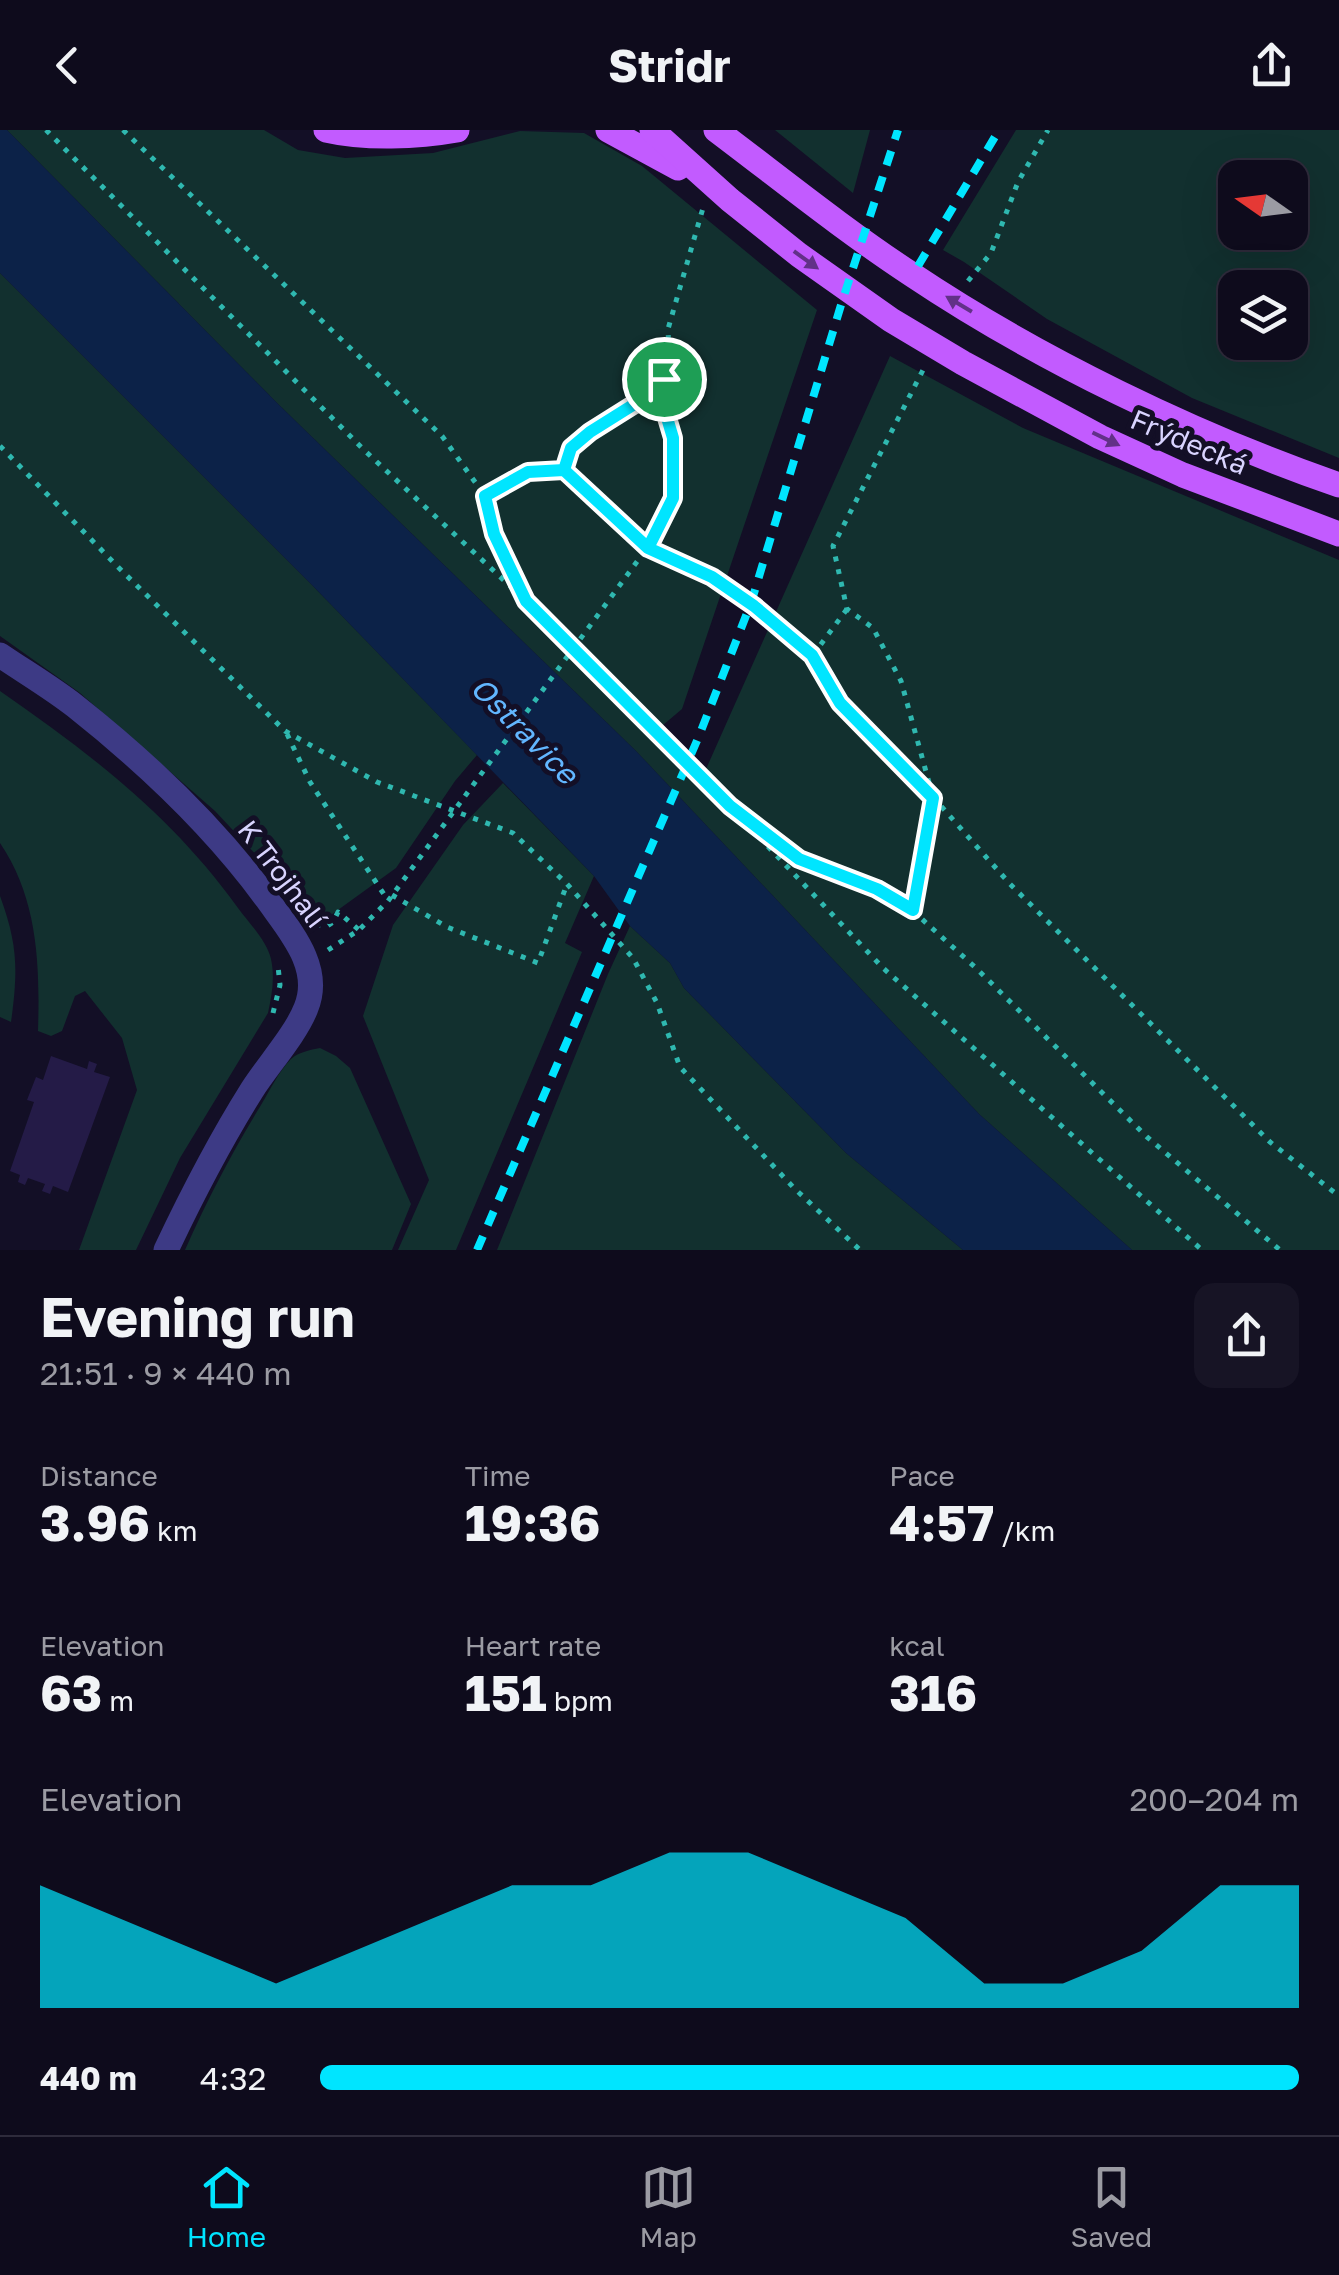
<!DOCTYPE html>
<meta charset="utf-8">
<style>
:root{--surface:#0e0b1c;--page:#171425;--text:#f1f3f6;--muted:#9b9ba3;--line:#2e2b3b;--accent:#00e5ff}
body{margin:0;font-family:"Golos Text",sans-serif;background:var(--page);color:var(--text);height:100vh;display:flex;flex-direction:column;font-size:38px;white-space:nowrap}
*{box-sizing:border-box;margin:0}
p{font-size:32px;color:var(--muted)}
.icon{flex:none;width:55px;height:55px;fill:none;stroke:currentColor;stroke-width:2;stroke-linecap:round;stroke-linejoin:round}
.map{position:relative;height:1120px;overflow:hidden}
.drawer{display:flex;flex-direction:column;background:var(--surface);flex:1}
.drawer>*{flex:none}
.needle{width:65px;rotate:284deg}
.fabs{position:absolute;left:1218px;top:30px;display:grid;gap:20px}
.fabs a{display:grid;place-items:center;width:90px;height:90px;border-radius:20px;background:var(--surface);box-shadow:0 10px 40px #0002,0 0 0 2px var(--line);font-size:50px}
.pin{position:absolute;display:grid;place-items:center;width:85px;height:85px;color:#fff;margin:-42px;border:5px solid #fff;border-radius:50%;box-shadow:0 2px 10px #0007}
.round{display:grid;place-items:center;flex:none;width:105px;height:105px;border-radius:20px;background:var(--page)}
.headline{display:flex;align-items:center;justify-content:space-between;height:170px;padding:0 40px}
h1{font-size:55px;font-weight:700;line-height:75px}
.metrics{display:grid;grid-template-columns:repeat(3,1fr);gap:15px;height:170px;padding:10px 40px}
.metrics div{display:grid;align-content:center}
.metrics b{font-size:50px;font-weight:700}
.metrics small{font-size:28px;font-weight:400}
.metrics p{font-size:28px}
.chart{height:280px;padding:20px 40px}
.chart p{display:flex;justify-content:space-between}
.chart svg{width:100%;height:180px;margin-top:10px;fill:var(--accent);opacity:.7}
ul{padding:0 40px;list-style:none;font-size:32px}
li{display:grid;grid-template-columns:160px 120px 1fr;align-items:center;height:75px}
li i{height:25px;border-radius:12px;background:var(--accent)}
header{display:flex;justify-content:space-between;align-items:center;height:130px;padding:0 40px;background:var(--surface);font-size:45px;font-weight:700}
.menu{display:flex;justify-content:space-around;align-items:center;height:140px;border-top:2px solid var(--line);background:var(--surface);font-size:28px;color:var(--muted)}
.menu a{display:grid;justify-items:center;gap:5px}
.menu .selected{color:var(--accent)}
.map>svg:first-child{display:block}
</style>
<header><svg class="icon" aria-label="back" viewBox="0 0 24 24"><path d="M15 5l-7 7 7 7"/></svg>Stridr<svg class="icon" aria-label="share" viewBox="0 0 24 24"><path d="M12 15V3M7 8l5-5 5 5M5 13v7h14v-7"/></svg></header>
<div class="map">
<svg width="1339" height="1120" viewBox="0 0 1339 1120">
<rect width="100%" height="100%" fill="#130f26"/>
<!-- green -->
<g fill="#12302f" fill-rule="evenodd">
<path d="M7,0H264L298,20L345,28L433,23L520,1L584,3L642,36L817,180L682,579L656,601L702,648L890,226L1023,298L1339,430V1120H1132L979,984L636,621L279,275Z"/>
<path d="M775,0H870L853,63Z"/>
<path d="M1016,0H1339V328L1192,268L1047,189L964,132L943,120ZM1235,48H1290V102H1235ZM1235,158H1290V212H1235Z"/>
<path d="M0,143L313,456L477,625L455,651L396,738L320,793L215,681L80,563L0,506Z"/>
<path d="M0,561C91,624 173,687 238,778C249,793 267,811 271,829C275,848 272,864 268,883L180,1028L136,1120H79L137,960L122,908L85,861L75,866L62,901L51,906L38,901C40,835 38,769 0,713Z"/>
<path d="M503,653L594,746L565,813L582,822L456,1120H398L429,1050L363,886L393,795L463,695Z"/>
<path d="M0,766C18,815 18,841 11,892L0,887Z"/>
<path d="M630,796L670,833L684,858L846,1023L963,1120H497L608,844Z"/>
<path d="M320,918L336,926L350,938L411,1074L392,1120H185C207,1070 232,1022 261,975C270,960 279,941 291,929C299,922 310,920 320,918Z"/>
</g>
<!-- water -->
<path fill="#0c2248" d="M0,0H7L279,275L636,621L979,984L1132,1120H963L846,1023L684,858L670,833L630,796L594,746L313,456L0,143Z"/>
<!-- building -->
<path fill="#241b47" d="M51,926L87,939L89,931L97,934L94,942L110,947L68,1062L53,1056L50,1064L42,1061L45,1054L28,1048L25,1055L18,1052L20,1045L10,1041L34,972L27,970L36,947L43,950Z"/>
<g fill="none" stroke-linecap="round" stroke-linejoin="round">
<!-- path -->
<g stroke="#2fb8b0" stroke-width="5" stroke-dasharray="5 8" stroke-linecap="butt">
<path d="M46,0L363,319L524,469"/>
<path d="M123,0L442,306L485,366L493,404L526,471L730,677L799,729L877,759L913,781L977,839L1147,1007L1280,1120"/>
<path d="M968,151L991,123L1018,52L1048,0"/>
<path d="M664,249L665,281"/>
<path d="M648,269L664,249L669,224L668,199L703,78"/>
<path d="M0,316L119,438L285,601L377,652L513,703L567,754L633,828L657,873L680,937L794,1058L860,1120"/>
<path d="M485,366L528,342L564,340L647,418L712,447L754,475L813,525L840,573L933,667L1010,754L1270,1012L1339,1066"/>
<path d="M813,525L847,479"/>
<path d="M287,604L310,652L387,769"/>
<path d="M741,688L883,838L1202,1120"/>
<path d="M269,728L277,731L288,753"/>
<path d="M392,765L447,797L538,833L567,754"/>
<path d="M913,781L933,667L901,551L873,498L847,479L833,416L924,238"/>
<path d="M316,794L326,797L333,792L338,782L359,800"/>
<path d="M328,820L359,800L388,771L647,418L673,368V308L665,281L648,269C629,277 584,301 572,317C568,323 566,333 564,340"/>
<path d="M273,883L280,855L278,836"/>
</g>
<!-- minor -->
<path stroke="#3d3a85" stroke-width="25" d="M0,525C25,542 52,558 75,576C147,633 213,695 267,769C289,800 323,837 306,878C296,904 268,935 252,960C220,1011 192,1065 166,1120"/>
<!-- major -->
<g stroke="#c25bff" stroke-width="25">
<path d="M326,0C365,9 418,7 457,0"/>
<path d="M608,0L678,38"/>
<path d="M652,0L730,70L799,125L891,190L963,233L1100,307L1183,345L1339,404"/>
<path d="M716,0C781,49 844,100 911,144C1038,229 1195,305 1339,355"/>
</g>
<!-- rail -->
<g stroke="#00e5ff" stroke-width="8" stroke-dasharray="15 12" stroke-linecap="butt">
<path d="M918,136L999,0"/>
<path d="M477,1120L699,606L751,473L841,175L898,0"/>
</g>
</g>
<!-- one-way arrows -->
<defs><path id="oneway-solid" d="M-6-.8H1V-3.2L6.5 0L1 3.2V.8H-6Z" transform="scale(2.5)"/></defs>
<g fill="#623188">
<use href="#oneway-solid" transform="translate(806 130) rotate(36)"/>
<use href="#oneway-solid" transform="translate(959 174) rotate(-149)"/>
<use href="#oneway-solid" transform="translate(1106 309) rotate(26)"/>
</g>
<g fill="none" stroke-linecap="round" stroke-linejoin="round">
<!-- route casing -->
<g stroke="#fff" stroke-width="20">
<path id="route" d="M664,249L665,281L673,308V368L648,418L564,340L528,342L485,366L494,404L526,471L730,676L799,729L877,759L913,780L933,668L840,573L812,525L754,476L712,447L648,418L564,340L571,318L590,302L633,275L648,269L664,249"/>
</g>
<!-- route -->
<use href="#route" stroke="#00e5ff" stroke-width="12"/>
</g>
<g text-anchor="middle" stroke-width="10" stroke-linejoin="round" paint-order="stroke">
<!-- street labels -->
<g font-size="28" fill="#d9d4ff" stroke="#130f26">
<text transform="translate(1189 312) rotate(23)" y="10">Frýdecká</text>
<text transform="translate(282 744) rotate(53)" y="10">K Trojhalí</text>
</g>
<!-- water labels -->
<g font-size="30" font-style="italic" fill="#62b6ff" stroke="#130f26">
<text transform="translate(524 601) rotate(45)" y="10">Ostravice</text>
</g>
</g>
</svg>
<div class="fabs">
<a><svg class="needle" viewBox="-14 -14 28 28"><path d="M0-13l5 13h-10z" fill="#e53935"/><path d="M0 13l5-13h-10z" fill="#9b9ba3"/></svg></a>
<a><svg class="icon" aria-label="layers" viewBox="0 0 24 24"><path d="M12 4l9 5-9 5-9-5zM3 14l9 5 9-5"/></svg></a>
</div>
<div class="pin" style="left:664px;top:249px;background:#1e9e55"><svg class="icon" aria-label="arrive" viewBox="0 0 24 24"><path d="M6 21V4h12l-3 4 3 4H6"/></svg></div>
</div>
<section class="drawer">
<div class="headline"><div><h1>Evening run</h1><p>21:51 · 9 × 440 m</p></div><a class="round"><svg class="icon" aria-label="share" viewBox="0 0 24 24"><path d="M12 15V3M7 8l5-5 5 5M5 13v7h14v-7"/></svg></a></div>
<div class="metrics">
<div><p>Distance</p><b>3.96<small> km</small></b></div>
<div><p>Time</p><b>19:36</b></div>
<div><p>Pace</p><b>4:57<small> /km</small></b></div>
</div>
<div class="metrics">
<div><p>Elevation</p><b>63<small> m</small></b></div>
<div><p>Heart rate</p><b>151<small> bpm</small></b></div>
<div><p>kcal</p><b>316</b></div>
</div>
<div class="chart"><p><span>Elevation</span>200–204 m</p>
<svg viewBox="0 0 160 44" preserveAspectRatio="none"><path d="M0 44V14L10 22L20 30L30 38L40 30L50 22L60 14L70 14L80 6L90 6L100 14L110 22L120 38L130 38L140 30L150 14L160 14V44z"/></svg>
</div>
<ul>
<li><b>440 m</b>4:32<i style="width:100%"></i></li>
</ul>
</section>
<nav class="menu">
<a class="selected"><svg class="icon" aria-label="home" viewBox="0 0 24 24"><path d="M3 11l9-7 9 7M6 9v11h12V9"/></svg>Home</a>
<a><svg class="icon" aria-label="map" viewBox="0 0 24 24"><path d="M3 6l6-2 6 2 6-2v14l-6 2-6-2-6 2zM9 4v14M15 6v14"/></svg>Map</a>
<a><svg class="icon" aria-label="saved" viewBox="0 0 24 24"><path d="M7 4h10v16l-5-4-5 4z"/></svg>Saved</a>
</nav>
